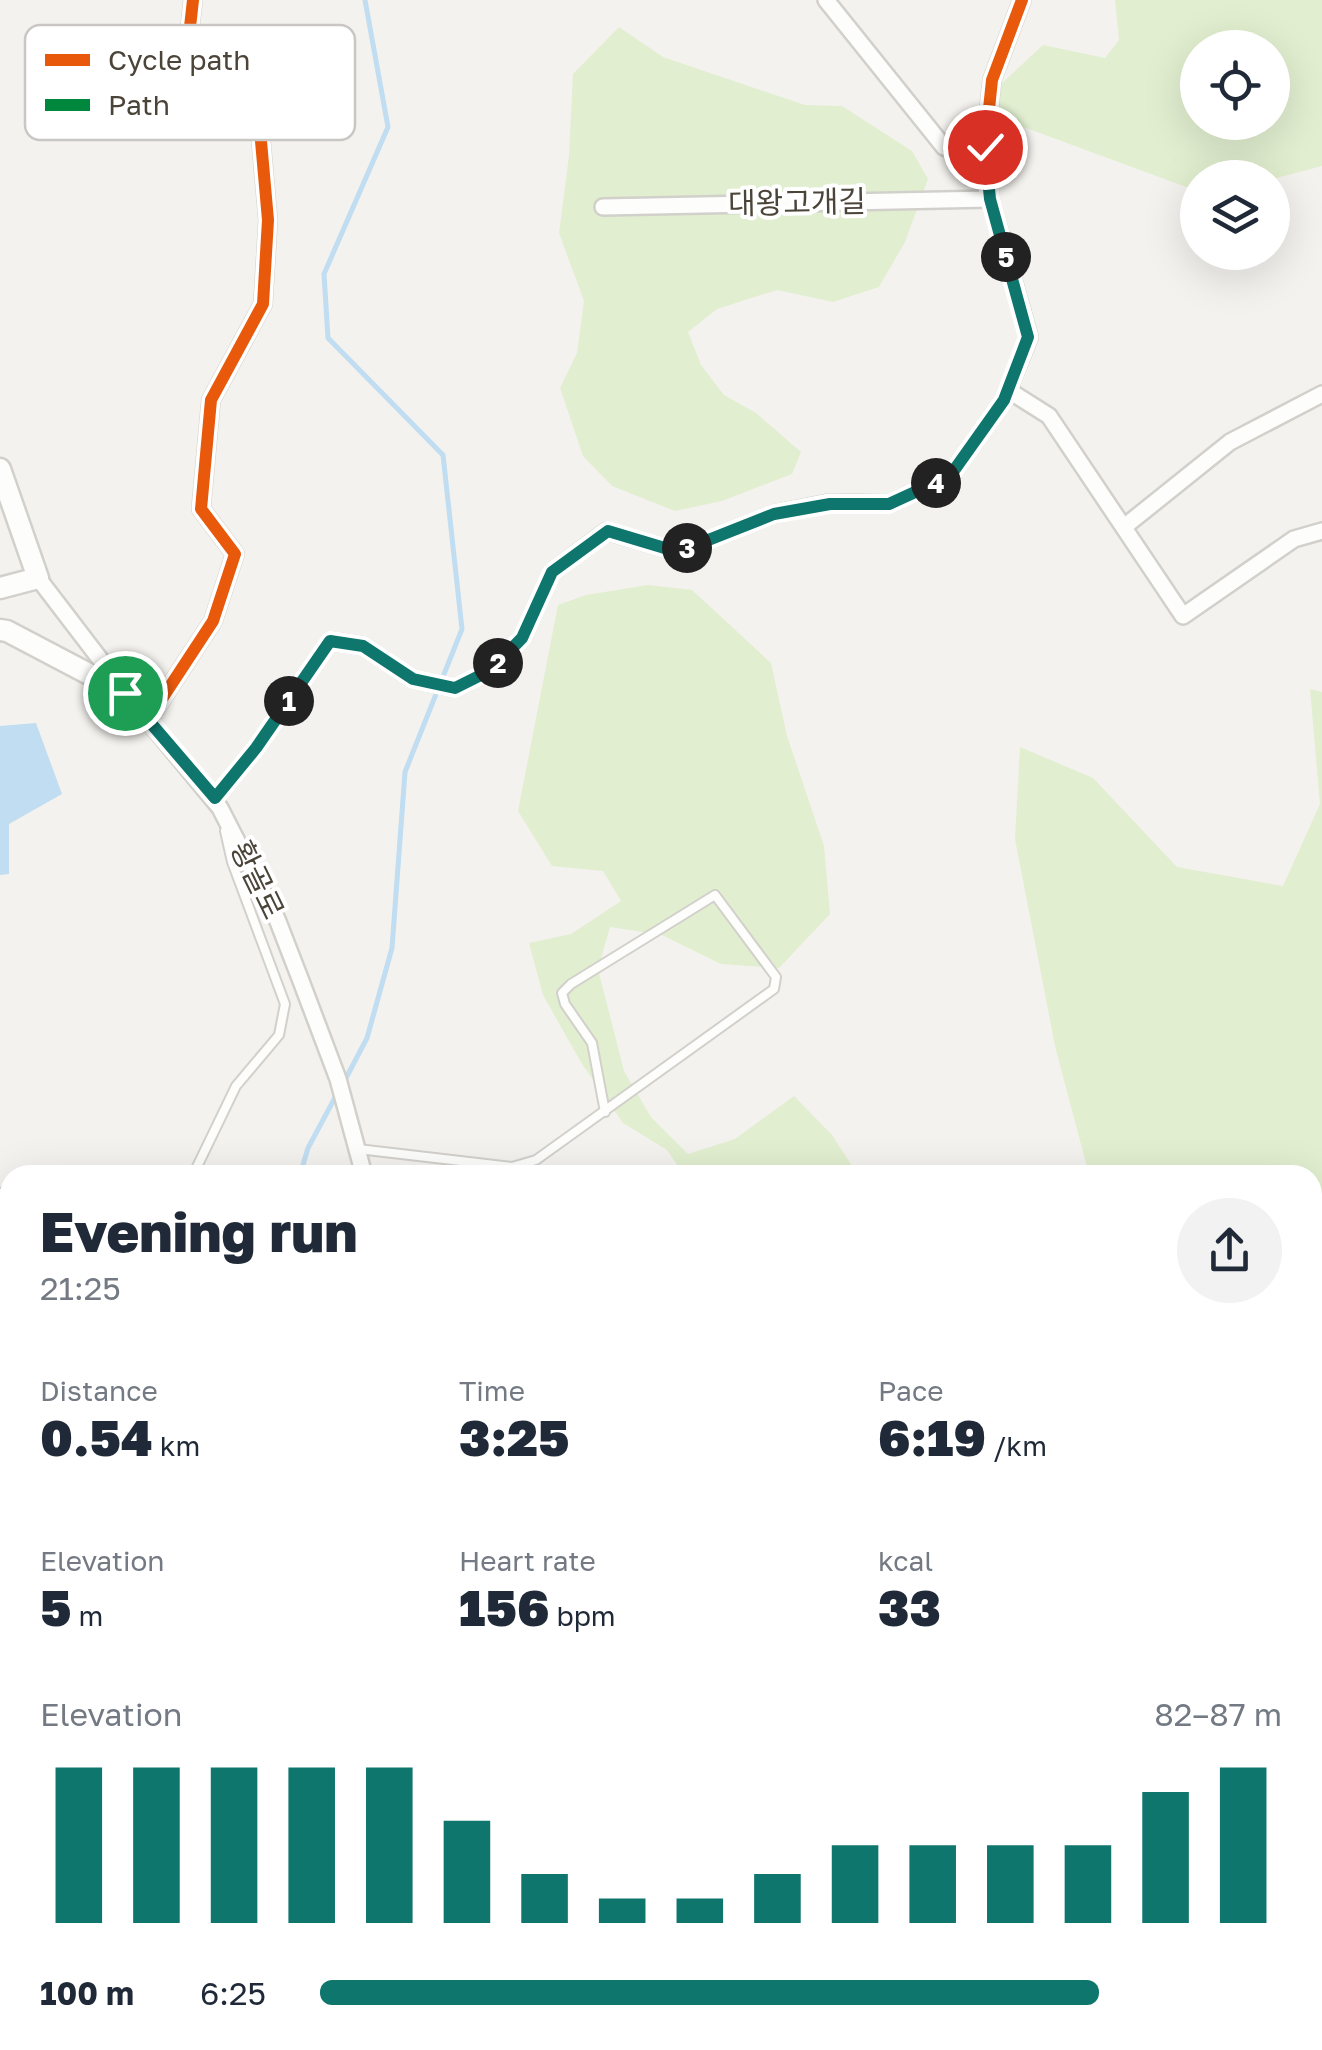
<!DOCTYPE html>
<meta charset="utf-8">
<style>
:root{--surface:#fff;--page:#f2f2f3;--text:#1f2937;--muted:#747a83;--accent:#0f766e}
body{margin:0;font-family:"Golos Text","Noto Sans KR",sans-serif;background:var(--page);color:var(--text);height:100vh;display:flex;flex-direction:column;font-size:38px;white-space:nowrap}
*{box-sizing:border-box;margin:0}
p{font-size:32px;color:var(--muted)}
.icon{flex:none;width:55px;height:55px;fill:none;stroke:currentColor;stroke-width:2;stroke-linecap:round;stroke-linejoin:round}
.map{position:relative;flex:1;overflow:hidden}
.sheet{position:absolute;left:0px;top:1165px;width:1322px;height:885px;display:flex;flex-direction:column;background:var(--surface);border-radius:30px 30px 0 0;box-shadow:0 10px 40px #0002}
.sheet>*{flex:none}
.controls{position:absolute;left:1180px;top:30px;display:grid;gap:20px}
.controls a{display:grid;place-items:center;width:110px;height:110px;border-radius:50%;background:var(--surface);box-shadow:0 10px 40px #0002;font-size:50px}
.pin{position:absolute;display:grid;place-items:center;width:85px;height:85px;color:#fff;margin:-42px;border:5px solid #fff;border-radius:50%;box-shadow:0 2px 10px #0007}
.km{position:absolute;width:50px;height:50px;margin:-25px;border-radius:50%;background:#222;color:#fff;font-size:28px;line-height:50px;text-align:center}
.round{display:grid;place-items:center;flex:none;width:105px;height:105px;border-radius:52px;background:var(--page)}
.headline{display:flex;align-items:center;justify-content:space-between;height:170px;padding:0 40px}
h1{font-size:55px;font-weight:800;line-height:75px}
.figures{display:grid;grid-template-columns:repeat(3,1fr);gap:15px;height:170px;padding:10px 40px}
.figures div{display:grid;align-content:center}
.figures b{font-size:50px;font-weight:800}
.figures small{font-size:28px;font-weight:400}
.figures p{font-size:28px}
.chart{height:280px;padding:20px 40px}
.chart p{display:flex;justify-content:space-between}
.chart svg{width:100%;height:180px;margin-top:10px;stroke:var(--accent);stroke-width:6}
ul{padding:0 40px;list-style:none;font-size:32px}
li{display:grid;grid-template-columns:160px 120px 1fr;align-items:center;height:75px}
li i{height:25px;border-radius:12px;background:var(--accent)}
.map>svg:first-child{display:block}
</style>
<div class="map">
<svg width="1322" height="2050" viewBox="0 0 1322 2050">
<rect width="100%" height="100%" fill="#f4f2ee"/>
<!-- green -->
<g fill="#e1eecf" fill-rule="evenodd">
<path d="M1115,0H1322V166L1273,179L1198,178L1197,191L991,115L1001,84L1043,45L1105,58L1119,40ZM1198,48H1272V122H1198Z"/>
<path d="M619,27L663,57L805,105L842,106L912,151L928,179L905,242L879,287L833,302L777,290L717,309L688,332L701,365L724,395L756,413L801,452L792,474L722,501L675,511L612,486L583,456L560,388L577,353L584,301L559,233L569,156L573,74Z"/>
<path d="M648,585L692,590L771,663L787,736L824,846L830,914L779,968L721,964L662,935L610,927L598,969L624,1071L651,1117L688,1154L735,1139L794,1096L832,1135L858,1175H684L667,1150L623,1123L582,1064L543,995L529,943L571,934L621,901L603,871L552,866L518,811L558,605L586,595Z"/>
<path d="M1310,689L1322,692V2050H1023L1022,2040H1312V1175H1092L1088,1171L1055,1046L1015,839L1020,747L1093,778L1177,867L1283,886L1320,804Z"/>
<path d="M10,1422V2040H335L340,2050H0V1452Z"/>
</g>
<!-- water -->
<path fill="#c0ddf1" d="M36,723L62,794L9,824V874L0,875V726Z"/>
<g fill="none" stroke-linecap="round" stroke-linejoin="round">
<!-- stream -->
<g stroke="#c0ddf1" stroke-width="5">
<path d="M344,1082L367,1038L392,948L405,772L462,629L443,455L328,338L324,274L388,127L365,0"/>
<path d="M300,1175L308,1148L338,1092"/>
<path d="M722,2040L742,2050"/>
</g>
<!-- service casing -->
<g stroke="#d2d0cb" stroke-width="12">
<g id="service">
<path d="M358,1149L512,1167L536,1160L774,989L776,977L715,895L571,984L562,993L565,1004L592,1043L605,1112"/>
<path d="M193,1175L236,1086L279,1035L285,1004L232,862L225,831"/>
<path d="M0,1193L10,1191"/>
</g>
</g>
<!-- minor casing -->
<g stroke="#d2d0cb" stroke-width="20">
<g id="minor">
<path d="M826,0L944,147L987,162"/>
<path d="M603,207L990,199"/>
<path d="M1008,390L1049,416L1183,616L1294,539L1322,531"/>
<path d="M1124,527L1230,442L1322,394"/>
<path d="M38,578L132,701L220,808L277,919L301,981L338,1079L364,1175"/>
<path d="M148,720L213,621L235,554L201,509L211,400L263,304L268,220L260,130L248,99L227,84L198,52L190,27L193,0"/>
<path d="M215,798L256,748L330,641L363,646L413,679L455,688L491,670L522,638L552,572L607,531L678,552L774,514L829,503L889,504L950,476L1004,400L1029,337L990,199L985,147L992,80L1022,0"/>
<path d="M592,2040L597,2050"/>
</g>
</g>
<!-- tertiary casing -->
<g stroke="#d2d0cb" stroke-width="25">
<g id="tertiary">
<path d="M0,469L38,578L0,588"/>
<path d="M0,630L7,631L125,693"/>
</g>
</g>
<!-- service -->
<use href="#service" stroke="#fdfdfc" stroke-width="8"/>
<!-- minor -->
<use href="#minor" stroke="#fdfdfc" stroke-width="15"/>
<!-- tertiary -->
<use href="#tertiary" stroke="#fdfdfc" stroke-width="20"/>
<!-- quiet -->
<g stroke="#00873e" stroke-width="10" stroke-dasharray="20 10" stroke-linecap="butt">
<path d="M0,1559L10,1557"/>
<path d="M0,1706L10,1728"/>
<path d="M0,1859L10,1848"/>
<path d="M0,1944L10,1939"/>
<path d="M59,2040L62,2050"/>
</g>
<!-- cycleway casing -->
<g stroke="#fff" stroke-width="19">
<g id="cycleway">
<path d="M148,720L213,621L235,554L201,509L211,400L263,304L268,220L260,130L248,99L227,84L198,52L190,27L193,0"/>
<path d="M215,798L256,748L330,641L363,646L413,679L455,688L491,670L522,638L552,572L607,531L678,552L774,514L829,503L889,504L950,476L1004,400L1029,337L990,199L985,147L992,80L1022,0"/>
</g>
</g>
<!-- cycleway -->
<use href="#cycleway" stroke="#e8590c" stroke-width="12"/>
</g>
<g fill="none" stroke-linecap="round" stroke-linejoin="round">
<!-- route casing -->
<g stroke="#fff" stroke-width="20">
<path id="route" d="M125,693L215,798L256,748L330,641L363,646L413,679L455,688L491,670L522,638L552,572L608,531L678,552L774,514L830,504H889L950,476L1004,400L1028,337L990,199L985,147"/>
</g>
<!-- route -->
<use href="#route" stroke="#0f766e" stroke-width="12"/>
</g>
<g text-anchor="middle" stroke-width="8" stroke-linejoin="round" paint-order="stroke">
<!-- street labels -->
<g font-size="30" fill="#4b4439" stroke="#fff">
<text transform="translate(797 203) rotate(-1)" y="10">대왕고개길</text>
<text transform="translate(257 880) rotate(64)" y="10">황골로</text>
</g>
</g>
<!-- legend -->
<rect x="25" y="25" width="330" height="115" rx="15" fill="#fff" stroke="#c9c7c4" stroke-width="2.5"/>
<rect x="45" y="54" width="45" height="12" fill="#e8590c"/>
<rect x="45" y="99" width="45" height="12" fill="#00873e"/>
<g font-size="28" fill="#4b4439">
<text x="108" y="70">Cycle path</text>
<text x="108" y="115">Path</text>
</g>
</svg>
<div class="controls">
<a><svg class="icon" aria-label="locate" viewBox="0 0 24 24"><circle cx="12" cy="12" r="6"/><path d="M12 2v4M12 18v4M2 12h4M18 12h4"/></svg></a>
<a><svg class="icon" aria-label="layers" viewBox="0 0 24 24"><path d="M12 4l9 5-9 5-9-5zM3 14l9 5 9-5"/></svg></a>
</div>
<div class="pin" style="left:125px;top:693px;background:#1e9e55"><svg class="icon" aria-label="arrive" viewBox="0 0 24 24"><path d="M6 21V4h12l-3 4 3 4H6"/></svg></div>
<div class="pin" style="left:985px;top:147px;background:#d93025"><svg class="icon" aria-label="check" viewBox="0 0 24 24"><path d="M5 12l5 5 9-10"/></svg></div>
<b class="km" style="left:289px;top:701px">1</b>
<b class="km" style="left:498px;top:663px">2</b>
<b class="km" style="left:687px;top:548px">3</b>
<b class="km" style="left:936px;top:483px">4</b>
<b class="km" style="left:1006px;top:257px">5</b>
<section class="sheet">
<div class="headline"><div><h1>Evening run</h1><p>21:25</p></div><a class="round"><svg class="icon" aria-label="share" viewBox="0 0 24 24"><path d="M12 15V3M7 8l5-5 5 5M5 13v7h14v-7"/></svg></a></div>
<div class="figures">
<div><p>Distance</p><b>0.54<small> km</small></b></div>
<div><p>Time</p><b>3:25</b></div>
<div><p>Pace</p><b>6:19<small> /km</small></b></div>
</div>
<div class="figures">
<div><p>Elevation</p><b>5<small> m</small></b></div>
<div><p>Heart rate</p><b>156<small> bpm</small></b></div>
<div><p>kcal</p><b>33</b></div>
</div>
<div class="chart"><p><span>Elevation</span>82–87 m</p>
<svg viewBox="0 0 160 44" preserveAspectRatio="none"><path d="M5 44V6M15 44V6M25 44V6M35 44V6M45 44V6M55 44V19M65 44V32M75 44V38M85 44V38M95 44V32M105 44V25M115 44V25M125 44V25M135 44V25M145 44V12M155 44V6"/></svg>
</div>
<ul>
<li><b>100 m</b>6:25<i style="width:81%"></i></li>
</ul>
</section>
</div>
